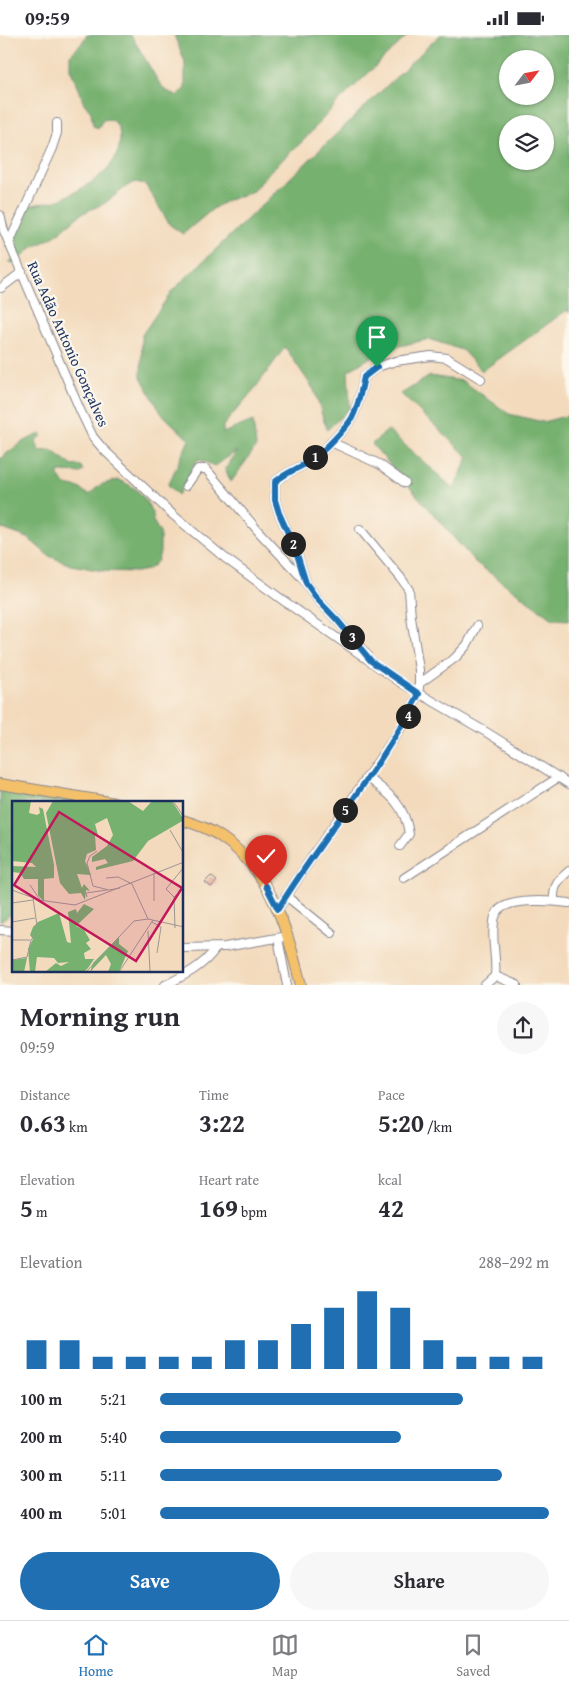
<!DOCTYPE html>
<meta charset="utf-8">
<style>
:root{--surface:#fff;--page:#f7f7f7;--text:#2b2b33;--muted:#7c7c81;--line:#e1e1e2;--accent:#1f6fb2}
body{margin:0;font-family:"Gentium Book Plus",serif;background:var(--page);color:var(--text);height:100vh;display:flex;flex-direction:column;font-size:19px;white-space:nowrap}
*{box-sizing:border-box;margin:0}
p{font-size:16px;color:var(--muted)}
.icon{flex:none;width:28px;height:28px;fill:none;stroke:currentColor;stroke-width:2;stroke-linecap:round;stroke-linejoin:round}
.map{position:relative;height:950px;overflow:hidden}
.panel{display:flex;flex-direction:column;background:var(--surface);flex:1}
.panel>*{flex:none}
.needle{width:32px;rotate:58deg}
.tools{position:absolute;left:499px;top:15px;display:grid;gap:10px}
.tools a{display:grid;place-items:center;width:55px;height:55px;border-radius:50%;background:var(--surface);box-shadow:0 1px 4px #0004;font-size:25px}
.pin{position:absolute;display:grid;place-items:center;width:42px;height:42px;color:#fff;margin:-51px -21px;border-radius:50% 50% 50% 0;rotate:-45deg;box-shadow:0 0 5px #0007}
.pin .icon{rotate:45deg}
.km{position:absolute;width:25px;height:25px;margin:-12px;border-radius:50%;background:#222;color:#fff;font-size:14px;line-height:25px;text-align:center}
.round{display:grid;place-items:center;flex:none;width:52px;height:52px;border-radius:26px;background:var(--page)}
.summary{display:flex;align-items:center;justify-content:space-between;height:85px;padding:0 20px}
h1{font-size:28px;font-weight:700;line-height:38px}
.stats{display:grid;grid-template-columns:repeat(3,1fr);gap:8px;height:85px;padding:5px 20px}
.stats div{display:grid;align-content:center}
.stats b{font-size:25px;font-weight:700}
.stats small{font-size:14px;font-weight:400}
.stats p{font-size:14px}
.chart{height:140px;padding:10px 20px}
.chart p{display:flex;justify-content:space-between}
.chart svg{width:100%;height:90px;margin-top:5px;stroke:var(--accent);stroke-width:6}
.primary-button{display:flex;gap:10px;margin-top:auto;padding:10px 20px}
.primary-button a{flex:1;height:58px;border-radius:30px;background:var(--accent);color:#fff;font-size:20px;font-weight:700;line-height:58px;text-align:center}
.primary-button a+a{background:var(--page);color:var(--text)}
ul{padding:0 20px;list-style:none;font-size:16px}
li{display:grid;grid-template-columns:80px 60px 1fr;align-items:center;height:38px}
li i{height:12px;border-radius:6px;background:var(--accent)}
.status{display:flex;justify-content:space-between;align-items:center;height:35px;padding:0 25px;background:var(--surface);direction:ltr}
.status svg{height:14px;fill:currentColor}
.dock{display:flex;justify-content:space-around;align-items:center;height:70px;border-top:1px solid var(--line);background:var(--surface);font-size:14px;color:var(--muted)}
.dock a{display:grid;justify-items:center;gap:2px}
.dock .active{color:var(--accent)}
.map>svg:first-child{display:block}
</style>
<div class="status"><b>09:59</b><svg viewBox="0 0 49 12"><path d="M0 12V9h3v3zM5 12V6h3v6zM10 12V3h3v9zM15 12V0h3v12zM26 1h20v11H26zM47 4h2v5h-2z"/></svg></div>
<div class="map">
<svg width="569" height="950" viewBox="0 0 569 950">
<rect width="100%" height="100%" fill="#fbf7ec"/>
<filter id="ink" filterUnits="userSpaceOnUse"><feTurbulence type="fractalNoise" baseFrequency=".02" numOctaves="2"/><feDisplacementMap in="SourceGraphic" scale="10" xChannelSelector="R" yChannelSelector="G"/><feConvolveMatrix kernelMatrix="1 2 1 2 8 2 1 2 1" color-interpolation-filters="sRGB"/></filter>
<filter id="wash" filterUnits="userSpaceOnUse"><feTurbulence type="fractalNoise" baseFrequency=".0096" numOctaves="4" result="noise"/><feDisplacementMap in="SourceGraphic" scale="20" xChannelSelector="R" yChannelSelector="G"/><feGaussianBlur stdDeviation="1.12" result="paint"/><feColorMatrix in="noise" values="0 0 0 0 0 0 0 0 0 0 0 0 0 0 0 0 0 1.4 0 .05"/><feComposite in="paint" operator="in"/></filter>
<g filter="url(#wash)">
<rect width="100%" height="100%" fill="#f3dabc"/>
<!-- forest -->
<g fill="#77b170" stroke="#497067" fill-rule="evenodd">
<path d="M87,0H131L158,46L165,55L177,61L185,53V27L174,0H408L335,70L304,105L270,136L253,156L226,166L214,173L183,199L170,190L145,149L136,147L127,151L105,168L81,179L55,201L30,214L19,225L13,228L9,227C28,218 5,195 19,178C29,166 48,170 61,164C86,152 120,134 120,104C120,95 118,89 110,84L103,85L98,93L93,91L91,77L83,67L80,56L70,34V20L81,9Z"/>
<path d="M440,0H569V278L567,275L482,336L462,315L429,304L383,315L348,336L350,373L327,395L314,355L285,312L256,352L223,391V398L253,386L256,412L231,447L225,434L237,416L215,431L198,424L178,460L168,450L189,405L161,378L141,342L142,300L172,256ZM508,24H545V61H508ZM508,89H545V126H508Z"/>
<path d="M430,341L463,346L509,379L543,387L569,380V585L553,584L475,527L372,409L388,395L454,454L468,422L401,359Z"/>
<path d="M41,399L42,401L36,405L39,416L51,415L73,431C79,430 81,429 83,436L81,438L61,437L58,438V441L66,450L79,453L89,460L100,450L117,445C138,451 147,464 154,483L152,484L160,498V517L158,525L154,530L147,535L136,537L103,536L71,530L49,521L28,503L0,493V424C12,414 25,404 41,399Z"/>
<path d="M0,753L71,763L76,767L14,768V874L10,880L0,887Z"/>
</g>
<g id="blocks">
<!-- building -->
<path fill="#e3ae9d" d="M211,841L217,846L211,852L205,847Z"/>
</g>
</g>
<g filter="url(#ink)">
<use href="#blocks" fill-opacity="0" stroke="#87848d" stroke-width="1"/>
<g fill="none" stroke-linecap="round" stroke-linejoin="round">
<!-- minor casing -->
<g stroke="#87848d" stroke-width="10">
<g id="minor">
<path d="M0,180L4,196L80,375L93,402L103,414L173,480L225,523L284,566L400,647L486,697L569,749"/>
<path d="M9,208L52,113L57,98V88"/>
<path d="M1,253L22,237"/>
<path d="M331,407L379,429L405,448"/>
<path d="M186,451L198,434H206L259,497L305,546"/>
<path d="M367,620L338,586L318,565L306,548L296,516L279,478L275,465V447C286,437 300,433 312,425C322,418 346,393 352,383C359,370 361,356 364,342L377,332L396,326L431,321L447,323L481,344"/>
<path d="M420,648L455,623L467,610L477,591"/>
<path d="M367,742C390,759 405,770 409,799L400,811"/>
<path d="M404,843L559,742"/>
<path d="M286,861L332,898"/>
<path d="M554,866C553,851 558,845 569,836"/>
<path d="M278,874L314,819L403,690L419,659V635L411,582L409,555L401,543L360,494"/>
<path d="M0,895L14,896"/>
<path d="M278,903L287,950"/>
<path d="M182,913L225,912L288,901"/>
<path d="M495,941C497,923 491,905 494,887C494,883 497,876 500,874C513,863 553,866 569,868"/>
<path d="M165,950C184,941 204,931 216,913"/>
<path d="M485,950L495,941L517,950"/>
</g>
</g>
<!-- major casing -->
<g stroke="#87848d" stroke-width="12">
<g id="major">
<path d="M0,749L115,768"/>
<path d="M182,785C196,789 210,794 221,802C271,835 287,895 301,950"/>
</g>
</g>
<!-- minor -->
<use href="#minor" stroke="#fff" stroke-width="8"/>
<!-- major -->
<use href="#major" stroke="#f4c16b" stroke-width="10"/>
</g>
</g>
<g fill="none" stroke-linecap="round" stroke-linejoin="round" filter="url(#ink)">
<!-- route casing -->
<g stroke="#fff" stroke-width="10">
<path id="route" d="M266,851L278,874C323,801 380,735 419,659L371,626L338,586L318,565L306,548L296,516L279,478L275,465V447C286,437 300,433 312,425C322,418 346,393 352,383C359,370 361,356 364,342L377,332"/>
</g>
<!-- route -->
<use href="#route" stroke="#1f6fb2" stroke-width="6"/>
</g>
<g text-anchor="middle" stroke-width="4.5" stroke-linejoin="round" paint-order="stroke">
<!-- street labels -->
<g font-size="15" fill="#1b2f5e" stroke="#fbf7ec">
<text transform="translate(68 309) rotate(66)" y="5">Rua Adão Antonio Gonçalves</text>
</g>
</g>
<!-- overview -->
<g transform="translate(12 766)">
<rect width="171" height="171" fill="#f3dabc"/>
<path d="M0,0H19L17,12L25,14L28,12L27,6L31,8L42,64V77L32,78V101L26,94V78H12L8,72L0,71L1,65L24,66L20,62L0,60ZM41,0H116L131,10L140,0H160L172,19L136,40L121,60L84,69V66L96,62L93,58L80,61V56L95,45L101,34L95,17L83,23L86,34H83L84,49L75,53L73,60L79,74L65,73L70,87L72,83L78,90L74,89L73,99L69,92L57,93L48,82L34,12ZM72,103L82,108L64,125L72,129L78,139L74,142L79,148L72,152L73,158H82L76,167L72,171H33L44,162L49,165L57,161L46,162L42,157L25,156L23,171H18L16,148L21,138L18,134L21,126L26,121L47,112L55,141L59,142L56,111L64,108L65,112ZM107,136V143L116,150L107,171H96L99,163L94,154L78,171L81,162ZM15,157L12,171H0V159Z" fill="#77b170"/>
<path fill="none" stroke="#9d9696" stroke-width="1" d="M161,0L172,16M158,29L172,53M85,50L78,55L75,62L81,85L97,89L108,87M142,72V100M94,77L106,76L120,83L136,118M18,84L29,100M0,89L27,99L63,104L172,61M75,96L74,92L95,89M162,96L154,88L172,66M0,102L21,99M0,121L23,117M140,121L149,126L145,152M163,127L162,96L172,87M136,130L138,171M0,139H18M0,159L15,156L19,139L26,131L21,97M74,171L122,120L136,118L172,126M107,171L141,119"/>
<path fill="#c2185b" fill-opacity="0.15" stroke="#c2185b" stroke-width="2.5" d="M47,11L170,87L124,160L2,84Z"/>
<rect width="171" height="171" fill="none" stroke="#1b2f5e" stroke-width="2.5"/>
</g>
</svg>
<div class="tools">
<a><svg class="needle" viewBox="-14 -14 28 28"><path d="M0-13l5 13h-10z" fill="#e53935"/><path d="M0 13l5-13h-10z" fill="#7c7c81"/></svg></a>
<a><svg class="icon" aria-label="layers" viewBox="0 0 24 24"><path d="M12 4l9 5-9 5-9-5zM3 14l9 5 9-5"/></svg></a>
</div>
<div class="pin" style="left:377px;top:332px;background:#1e9e55"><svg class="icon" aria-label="arrive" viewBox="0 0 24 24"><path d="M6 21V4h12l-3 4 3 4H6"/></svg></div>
<div class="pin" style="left:266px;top:851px;background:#d93025"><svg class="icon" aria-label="check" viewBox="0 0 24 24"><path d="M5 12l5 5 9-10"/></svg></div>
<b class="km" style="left:315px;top:422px">1</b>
<b class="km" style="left:293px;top:509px">2</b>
<b class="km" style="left:352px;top:602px">3</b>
<b class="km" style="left:408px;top:681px">4</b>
<b class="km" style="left:345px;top:775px">5</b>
</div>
<section class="panel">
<div class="summary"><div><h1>Morning run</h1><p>09:59</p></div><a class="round"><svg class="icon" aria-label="share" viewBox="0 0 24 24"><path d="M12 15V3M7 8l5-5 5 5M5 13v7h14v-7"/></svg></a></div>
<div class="stats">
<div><p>Distance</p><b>0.63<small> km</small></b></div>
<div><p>Time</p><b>3:22</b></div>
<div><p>Pace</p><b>5:20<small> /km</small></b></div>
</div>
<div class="stats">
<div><p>Elevation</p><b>5<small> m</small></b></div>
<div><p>Heart rate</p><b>169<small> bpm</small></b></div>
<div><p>kcal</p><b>42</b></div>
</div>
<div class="chart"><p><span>Elevation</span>288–292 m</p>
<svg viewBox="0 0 160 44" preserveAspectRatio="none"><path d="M5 44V30M15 44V30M25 44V38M35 44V38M45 44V38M55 44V38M65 44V30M75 44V30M85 44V22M95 44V14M105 44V6M115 44V14M125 44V30M135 44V38M145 44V38M155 44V38"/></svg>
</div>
<ul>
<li><b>100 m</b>5:21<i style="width:78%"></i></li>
<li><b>200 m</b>5:40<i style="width:62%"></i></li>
<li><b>300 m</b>5:11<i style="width:88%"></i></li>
<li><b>400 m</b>5:01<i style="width:100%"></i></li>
</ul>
<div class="primary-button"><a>Save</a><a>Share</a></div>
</section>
<nav class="dock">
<a class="active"><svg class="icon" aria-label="home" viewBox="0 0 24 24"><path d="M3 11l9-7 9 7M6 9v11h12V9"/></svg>Home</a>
<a><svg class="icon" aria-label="map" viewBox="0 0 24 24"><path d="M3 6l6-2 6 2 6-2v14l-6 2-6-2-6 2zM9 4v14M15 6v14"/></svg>Map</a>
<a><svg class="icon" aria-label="saved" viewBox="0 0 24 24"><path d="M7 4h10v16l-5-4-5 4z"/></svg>Saved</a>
</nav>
